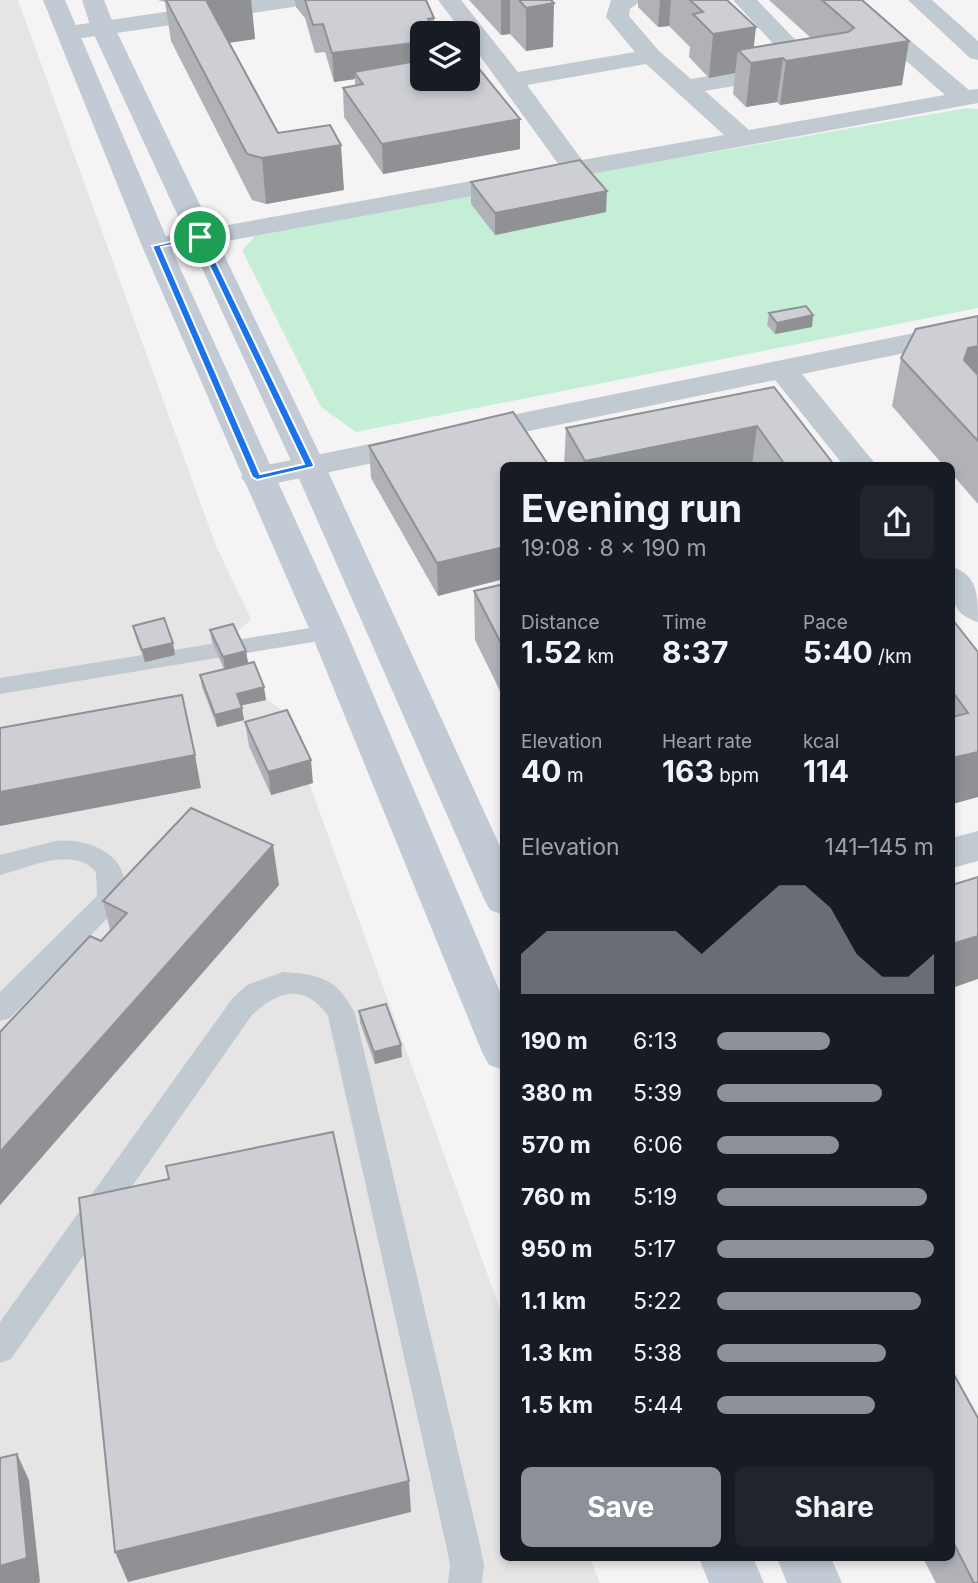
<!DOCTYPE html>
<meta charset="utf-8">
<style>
:root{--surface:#171b24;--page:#20242c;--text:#f1f3f6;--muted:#9ea1a6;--accent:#8c9099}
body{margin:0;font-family:Inter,sans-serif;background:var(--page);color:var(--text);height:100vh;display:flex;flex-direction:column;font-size:26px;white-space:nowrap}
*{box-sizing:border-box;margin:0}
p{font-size:23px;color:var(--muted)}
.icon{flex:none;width:38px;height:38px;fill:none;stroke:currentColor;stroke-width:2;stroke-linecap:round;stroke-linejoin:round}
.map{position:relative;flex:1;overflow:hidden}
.side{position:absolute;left:500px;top:462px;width:455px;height:1099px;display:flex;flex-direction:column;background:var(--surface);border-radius:10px;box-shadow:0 4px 10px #0003}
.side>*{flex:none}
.controls{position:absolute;left:410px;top:21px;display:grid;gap:14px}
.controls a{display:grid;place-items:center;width:70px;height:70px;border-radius:10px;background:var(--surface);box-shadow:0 4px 10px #0003;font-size:35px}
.pin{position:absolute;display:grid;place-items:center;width:60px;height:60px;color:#fff;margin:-30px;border:4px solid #fff;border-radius:50%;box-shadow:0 2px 7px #0007}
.round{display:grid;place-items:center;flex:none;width:74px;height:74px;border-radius:10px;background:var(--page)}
.summary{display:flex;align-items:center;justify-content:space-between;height:119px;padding:0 21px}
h1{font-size:38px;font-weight:700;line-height:52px}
.figures{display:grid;grid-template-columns:repeat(3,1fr);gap:10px;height:119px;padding:7px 21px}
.figures div{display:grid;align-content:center}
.figures b{font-size:30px;font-weight:700}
.figures small{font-size:19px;font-weight:400}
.figures p{font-size:19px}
.chart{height:196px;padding:14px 21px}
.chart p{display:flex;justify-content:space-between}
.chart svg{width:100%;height:126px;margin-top:7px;fill:var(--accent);opacity:.7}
.primary-button{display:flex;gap:14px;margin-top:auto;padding:14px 21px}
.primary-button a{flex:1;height:80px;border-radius:10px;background:var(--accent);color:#fff;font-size:28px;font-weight:700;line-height:80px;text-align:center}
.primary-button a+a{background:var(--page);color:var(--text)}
ul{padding:0 21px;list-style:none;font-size:23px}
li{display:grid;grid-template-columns:112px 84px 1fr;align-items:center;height:52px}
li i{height:18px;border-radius:9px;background:var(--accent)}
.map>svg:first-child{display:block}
</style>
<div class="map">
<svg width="978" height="1583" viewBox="0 0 978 1583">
<rect width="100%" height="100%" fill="#f5f3f3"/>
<!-- education -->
<path fill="#e6e4e5" d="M0,0H18L216,546L251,619L236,634L266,699L283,711L504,1320V1558H590L600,1583H0Z"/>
<!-- green -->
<path fill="#c4efd6" d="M967,108L978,109V308L356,432L321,407L242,250L260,231Z"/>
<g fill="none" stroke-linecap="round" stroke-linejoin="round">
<!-- service -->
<g fill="#c1c9d1" fill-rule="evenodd">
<path d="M329,625L337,628L340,633L337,638L0,694V678Z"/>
<path d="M56,841C95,837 142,863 118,907L10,1018L0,1021V992L97,896L96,872C73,845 28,868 0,875V855Z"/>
<path d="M283,972C320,974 337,979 355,1013L480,1545L484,1565L482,1583H448L450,1565L446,1545L328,1016C305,983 278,990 252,1015L11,1359L0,1363V1322L232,999L247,985Z"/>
</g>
<!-- minor -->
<g fill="#c1c9d1" fill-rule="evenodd">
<path d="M247,0H304L301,5L293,7L69,40L61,38L57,33L61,28L69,26Z"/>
<path d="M438,0H461L518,72L635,52L606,17L611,0H642L630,9L629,16L659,51L691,79L790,62L733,0H757L809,54L816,67L812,72L804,74L705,91L749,130L945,95L837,0H862L969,90L978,89V103L156,254L146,252L142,246L146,240L156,238L559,165L467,38V33H463ZM646,64L724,135L582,160L527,85Z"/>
<path d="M908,0H932L978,41V60L970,58Z"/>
<path d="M978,320V338L802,374L877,466H844L775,380L257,487L246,484L241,477L246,470L257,467Z"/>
<path d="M952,567C978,575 978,596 978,622C948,613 952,593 952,567Z"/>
<path d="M978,831V861L952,868V838Z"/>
</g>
<!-- secondary -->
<g fill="#c2cad5" fill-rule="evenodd">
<path d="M43,0H65L170,246L347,633L504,1001V1070L489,1065L482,1052L311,633L142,246Z"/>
<path d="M82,0H104L115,28L325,465L504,855V915L490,910L484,899L293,465L91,28Z"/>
<path d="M699,1558H753L764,1583H709Z"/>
<path d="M777,1558H831L842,1583H787Z"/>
</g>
</g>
<!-- wall -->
<g fill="#b0b2b7">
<path d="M158,0H251L255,39L229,43L278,133L344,190L266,204L252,200L171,41L165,2Z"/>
<path d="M295,0H426L434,18V33L422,79L520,119V149L383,174L344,117L343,88L355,86V79L334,82L325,52L315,53L305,18L296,7Z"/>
<path d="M469,0H551L553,47L526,51L510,34L501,35Z"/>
<path d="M638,0H727L754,47L811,38L769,0H862L902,85L780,105L777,102L746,107L733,94L735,73L709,78L689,57L690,47L669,26L658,27L638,7Z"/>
<path d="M471,182L606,212L495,235L471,204Z"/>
<path d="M769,313L813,315L812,327L775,334L767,325Z"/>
<path d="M978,316V504L952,474V466H944L892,406L901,358Z"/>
<path d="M774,387L835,466H564L566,428Z"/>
<path d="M513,412L438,596L371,478L369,446Z"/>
<path d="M504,584V699L475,640L474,591Z"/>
<path d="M952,619L978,652V797L952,804Z"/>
<path d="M133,626L175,655L145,662L136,638Z"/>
<path d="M210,630L246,651L248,663L266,700L241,705L244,720L217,727L202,687L200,675L224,669L212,642Z"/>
<path d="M245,722L313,783L271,795L249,746Z"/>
<path d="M279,885L0,1205V1032L101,941L110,930L103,901Z"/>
<path d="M359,1011L402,1057L375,1064L360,1023Z"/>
<path d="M952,1371L978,1583H936L923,1558H952Z"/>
</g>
<!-- shaded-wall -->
<g fill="#909195">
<path d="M223,0H251L255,39L212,45L207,2Z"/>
<path d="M501,0H510V34L501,35Z"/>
<path d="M660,0H671L669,26L658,27Z"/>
<path d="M554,3L553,47L526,51V8Z"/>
<path d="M756,27L752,63L783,58L777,102L746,107L751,63L738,50L735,73L709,78L713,34Z"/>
<path d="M909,41L902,85L780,105L786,61Z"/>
<path d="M422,42V71L354,72L355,79L334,82L332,53Z"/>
<path d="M520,119V149L383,174L382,144Z"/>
<path d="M341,145L344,190L266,204L262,158Z"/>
<path d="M607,191L606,212L495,235V213Z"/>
<path d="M813,315L812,327L775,334L777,323Z"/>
<path d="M978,346V392L964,360L968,348Z"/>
<path d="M757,426L752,466H585V461Z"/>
<path d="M504,547V579L438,596L437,563Z"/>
<path d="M173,643L175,655L145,662L142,650Z"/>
<path d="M246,651L248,663L225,670L223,657Z"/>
<path d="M264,687L266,700L239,706L237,694Z"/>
<path d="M242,708L244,720L217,727L215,715Z"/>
<path d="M978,752V797L952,804V758Z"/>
<path d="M195,755L201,788L0,826V792Z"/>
<path d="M311,760L313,783L271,795L268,772Z"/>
<path d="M273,845L279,885L0,1205V1152Z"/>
<path d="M978,936V979L952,988V944Z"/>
<path d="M401,1045L402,1057L375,1064L374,1052Z"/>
<path d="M17,1454L29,1480L40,1582L38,1583H0V1566Z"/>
<path d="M409,1481L411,1512L128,1582L115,1552Z"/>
</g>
<!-- building -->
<g fill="#cdcfd5" stroke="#909195" stroke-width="2">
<path d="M166,0H223L207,2L278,133L330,125L341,145L262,158L247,154Z"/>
<path d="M305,0H426L434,18L428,19L434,33H422V42L332,53L323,24L313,25Z"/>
<path d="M519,0H551L554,3L526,8Z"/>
<path d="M690,0H727L756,27L713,34L693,14L703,12Z"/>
<path d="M822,0H862L909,41L786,61L783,58L751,63L738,50L848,32L854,28Z"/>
<path d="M467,54L520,119L382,144L343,88L363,84L354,72L422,60V79H467Z"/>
<path d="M580,160L607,191L495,213L471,182Z"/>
<path d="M806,306L813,315L777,323L769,313Z"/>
<path d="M978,316V346L968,348L964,360L978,375V441L901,358L916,329Z"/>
<path d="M774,387L835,466H786L757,426L585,461L566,428Z"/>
<path d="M513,412L549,466H504V547L437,563L369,446Z"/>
<path d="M504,584V649L474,591Z"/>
<path d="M164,618L173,643L142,650L133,626Z"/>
<path d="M952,619L978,652V752L952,758V717L968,713L952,691Z"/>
<path d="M233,624L246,651L223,657L210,630Z"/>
<path d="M254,662L264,687L237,694L242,708L215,715L200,675Z"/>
<path d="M182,695L195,755L0,792V728Z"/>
<path d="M287,710L311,760L268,772L245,722Z"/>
<path d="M191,808L273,845L0,1152V1032L90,936L101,941L127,913L103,901Z"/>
<path d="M978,877V936L952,944V885Z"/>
<path d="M386,1004L401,1045L374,1052L359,1011Z"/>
<path d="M333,1132L409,1481L115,1552L79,1198L169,1179L166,1166Z"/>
<path d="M952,1371L978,1418V1583H974L952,1540Z"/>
<path d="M17,1454L27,1558L0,1566V1458Z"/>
</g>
<!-- route -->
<path fill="#1a73e8" stroke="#fff" stroke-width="2" fill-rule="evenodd" d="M200,235L204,237L314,465L313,467L257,480L252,477L152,246ZM197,240L304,464L260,474L161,247Z"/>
</svg>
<div class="controls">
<a><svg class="icon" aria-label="layers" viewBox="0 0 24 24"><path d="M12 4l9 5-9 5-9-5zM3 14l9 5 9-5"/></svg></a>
</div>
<div class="pin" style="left:200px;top:237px;background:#1e9e55"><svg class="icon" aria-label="arrive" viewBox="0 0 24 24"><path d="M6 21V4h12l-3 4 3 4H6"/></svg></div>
<section class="side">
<div class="summary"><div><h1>Evening run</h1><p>19:08 · 8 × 190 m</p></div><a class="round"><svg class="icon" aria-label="share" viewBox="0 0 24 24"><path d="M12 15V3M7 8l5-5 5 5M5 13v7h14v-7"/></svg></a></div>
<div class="figures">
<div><p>Distance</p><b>1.52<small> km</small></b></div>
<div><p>Time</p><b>8:37</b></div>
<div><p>Pace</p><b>5:40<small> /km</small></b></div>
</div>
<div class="figures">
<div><p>Elevation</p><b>40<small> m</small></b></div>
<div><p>Heart rate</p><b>163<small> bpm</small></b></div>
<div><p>kcal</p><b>114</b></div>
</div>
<div class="chart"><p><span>Elevation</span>141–145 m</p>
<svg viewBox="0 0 160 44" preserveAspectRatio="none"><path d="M0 44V30L10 22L20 22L30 22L40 22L50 22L60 22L70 30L80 22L90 14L100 6L110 6L120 14L130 30L140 38L150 38L160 30V44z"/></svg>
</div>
<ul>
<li><b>190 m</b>6:13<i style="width:52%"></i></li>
<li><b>380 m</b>5:39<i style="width:76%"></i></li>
<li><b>570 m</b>6:06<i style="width:56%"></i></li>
<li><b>760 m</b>5:19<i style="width:97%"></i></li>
<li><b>950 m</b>5:17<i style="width:100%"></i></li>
<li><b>1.1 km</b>5:22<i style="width:94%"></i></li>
<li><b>1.3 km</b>5:38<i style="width:78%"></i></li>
<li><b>1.5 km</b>5:44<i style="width:73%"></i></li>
</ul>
<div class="primary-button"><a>Save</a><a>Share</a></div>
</section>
</div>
